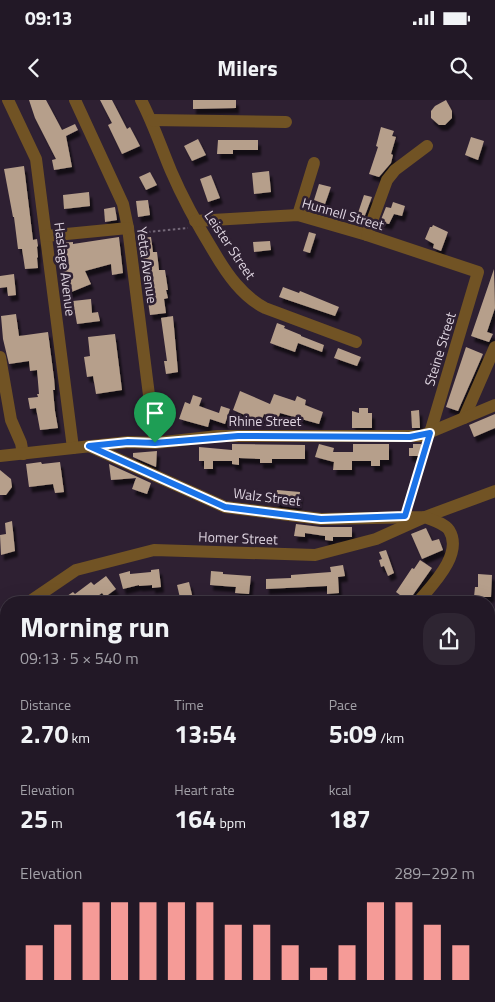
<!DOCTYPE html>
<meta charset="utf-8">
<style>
:root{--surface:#221826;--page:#2e2532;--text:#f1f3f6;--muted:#a2a0a7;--line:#3f3743;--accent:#f59b97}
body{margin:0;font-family:"Titillium Web",sans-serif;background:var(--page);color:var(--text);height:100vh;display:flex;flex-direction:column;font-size:19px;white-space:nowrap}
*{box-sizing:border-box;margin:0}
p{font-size:16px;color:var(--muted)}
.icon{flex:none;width:28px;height:28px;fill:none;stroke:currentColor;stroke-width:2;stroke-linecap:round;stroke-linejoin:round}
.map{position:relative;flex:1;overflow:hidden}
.sheet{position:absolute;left:0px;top:496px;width:495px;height:406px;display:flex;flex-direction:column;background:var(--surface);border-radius:20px 20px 0 0;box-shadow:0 5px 20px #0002,0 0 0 1px var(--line)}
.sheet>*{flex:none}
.pin{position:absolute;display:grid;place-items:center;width:42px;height:42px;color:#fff;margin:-51px -21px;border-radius:50% 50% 50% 0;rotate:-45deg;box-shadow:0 0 5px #0007}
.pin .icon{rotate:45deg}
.round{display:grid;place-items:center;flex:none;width:52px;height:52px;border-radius:20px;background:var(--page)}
.headline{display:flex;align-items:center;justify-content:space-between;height:85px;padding:0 20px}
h1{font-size:28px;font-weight:700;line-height:38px}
.metrics{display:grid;grid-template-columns:repeat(3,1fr);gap:8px;height:85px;padding:5px 20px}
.metrics div{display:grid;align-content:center}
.metrics b{font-size:25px;font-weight:700}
.metrics small{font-size:14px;font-weight:400}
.metrics p{font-size:14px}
.chart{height:140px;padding:10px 20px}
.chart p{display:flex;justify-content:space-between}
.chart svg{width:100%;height:90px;margin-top:5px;stroke:var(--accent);stroke-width:6}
.status{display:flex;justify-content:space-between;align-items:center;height:35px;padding:0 25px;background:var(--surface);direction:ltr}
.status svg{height:14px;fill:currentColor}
header{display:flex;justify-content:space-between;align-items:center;height:65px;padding:0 20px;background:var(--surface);font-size:22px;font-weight:700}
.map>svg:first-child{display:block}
</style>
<div class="status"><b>09:13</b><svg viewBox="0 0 49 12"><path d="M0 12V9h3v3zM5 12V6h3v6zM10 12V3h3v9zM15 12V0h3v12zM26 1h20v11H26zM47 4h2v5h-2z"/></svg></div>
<header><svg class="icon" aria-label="back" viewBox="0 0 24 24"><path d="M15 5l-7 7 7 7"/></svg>Milers<svg class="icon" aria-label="search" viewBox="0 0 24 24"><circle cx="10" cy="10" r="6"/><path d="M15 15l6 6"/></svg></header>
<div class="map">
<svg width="495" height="902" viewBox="0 0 495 902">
<defs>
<filter id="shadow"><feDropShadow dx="3" dy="5.5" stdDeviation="1" flood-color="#0009"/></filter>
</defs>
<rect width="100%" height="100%" fill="#2e2032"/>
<!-- commercial -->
<path fill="#372b39" d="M0,852L6,857V896H49L55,902H0Z"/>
<!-- green -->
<g fill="#364917">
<path d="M6,600V761L0,757V606Z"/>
<path d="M102,896H337V901L335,902H109Z"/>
</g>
<!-- building -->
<g fill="#b69f8b" filter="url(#shadow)">
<path d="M29,0H46L62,30L75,24L78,30L66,36L72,67L54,70L52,60L56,59L35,18Z"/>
<path d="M100,0H112L127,29L130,27L140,46L122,54L108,25L112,23Z"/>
<path d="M193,0H236V8L193,9Z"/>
<path d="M446,0L452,11V18L445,25H439L431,18V11L435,6Z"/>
<path d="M381,27L394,31L392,36L396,37L391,54L393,55L391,63L379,77L369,74L378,47L376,46Z"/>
<path d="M471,37L484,41L478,60L465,55Z"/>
<path d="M198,39L206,55L192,61L184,46Z"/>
<path d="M218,40H258V50H233V54H217Z"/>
<path d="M24,66L33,140L37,139L38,146L37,147L38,157L37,158L38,168L25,169L22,149H18L14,117H13L4,69Z"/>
<path d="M269,71L271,92L254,94L252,73Z"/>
<path d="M150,72L157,85L146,90L139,77Z"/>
<path d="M211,75L220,98L208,102L200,79Z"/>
<path d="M319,84L331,87L325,104L314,100Z"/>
<path d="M89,92L90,106L64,109L63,95Z"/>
<path d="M364,95L372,97L364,118L357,116Z"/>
<path d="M148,100L150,115L138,117L136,101Z"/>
<path d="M393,102L405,106L402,116L394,114L389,124L380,122L386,107L391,108Z"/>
<path d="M115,107L117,120L105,122L104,109Z"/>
<path d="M433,125L448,132L441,151L433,148L434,144L425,139L430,127H432Z"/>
<path d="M309,132L316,134L310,153L303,151Z"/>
<path d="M119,137L123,173L112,175L111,164L85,171L91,184L69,193L60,172L57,143L73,142V144Z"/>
<path d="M151,137L153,152H157L159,170H165L168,190H166L168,198L164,199L166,213L150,215L141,154H143L141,138Z"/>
<path d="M270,141L271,150L254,152L253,142Z"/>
<path d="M494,169L495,208L487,232L493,234L489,242L471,236Z"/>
<path d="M14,174L16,195L8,196L7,187L0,188V176Z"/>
<path d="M283,187L299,193L300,191L339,207L335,216L279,197Z"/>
<path d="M91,199L92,213L98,212L100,221L77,224L73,201Z"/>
<path d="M16,214L19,236L48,232L54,278L55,290H53L55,311L58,328L40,330L36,308L30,309L28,298L38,297L37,294H39L37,270L30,271L29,261L9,264L3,239L1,216Z"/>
<path d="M173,216L178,272L166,274L164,261H167L161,218Z"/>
<path d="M277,223L285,226L284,228L301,235V236L324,245L322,252L298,243L295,252L270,243Z"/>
<path d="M115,234L122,290L96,294L93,276L87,277L84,257L90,256L88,237Z"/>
<path d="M466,247L483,254L458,311L446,307Z"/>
<path d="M338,248L361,257L357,266L334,258Z"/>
<path d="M240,291L270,304L274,294L295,301L297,296L306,300L305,305L323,312L319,324L280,313L278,319L264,314L261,322L233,310Z"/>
<path d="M193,295L202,298L199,306L219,313L221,306L230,309L225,324L210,319L208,327L179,319L185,302L190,304Z"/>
<path d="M359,308H368V313H372V328H352V311L359,313Z"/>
<path d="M419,310L420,328H412L411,311Z"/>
<path d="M495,314V328L474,337L469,325Z"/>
<path d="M232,344L305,345V359H272V363H260V359L239,358V365L232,364V361H213V369H204V361H199V347L232,350Z"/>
<path d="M319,344L334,348L333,352H353V344H389V360H380V366H371V361H352V370H333L334,362L315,357Z"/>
<path d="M413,344H421V356H409V348H413Z"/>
<path d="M157,351L156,367L133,357V353Z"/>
<path d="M41,362L42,364L60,362L64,392L55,393L53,384L29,387L26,364Z"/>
<path d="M109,364L151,383L147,394L132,389L136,378L111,380Z"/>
<path d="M0,370L11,379L12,387L6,395H0Z"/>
<path d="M277,390L300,392L298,406L275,403Z"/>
<path d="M12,421L15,451L1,455L0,435L6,434L5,423Z"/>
<path d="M296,424L321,427H352V437H333V441L325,440V436L305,433V437L294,436Z"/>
<path d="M426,428L432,441L439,439L443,450L422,459L411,434Z"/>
<path d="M386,450L394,473L388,476L384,466L381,467L379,460L382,459L379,452Z"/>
<path d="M420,460L432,468L408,502H395L400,495L396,492L412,468L414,469Z"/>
<path d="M343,465L345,476L338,477L339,493L327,494V486L266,489V479L291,478V475L331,472L330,467Z"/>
<path d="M159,469L161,487L152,488V485L139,486V485L123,489L119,474L130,471V474L151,472V470Z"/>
<path d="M211,471L223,472V474L251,476L249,494L235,493L236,487L210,485Z"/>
<path d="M478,474L492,475L491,497H474L475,487H478Z"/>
<path d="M106,476L116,489L105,497L102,493L89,502H58L73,492L75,494L91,482L94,485Z"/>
<path d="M189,482L193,499L181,502L177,485Z"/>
</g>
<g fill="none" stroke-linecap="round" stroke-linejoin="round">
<!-- path -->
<g stroke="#746878" stroke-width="2" stroke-dasharray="2.5 2.5" stroke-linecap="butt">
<path d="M138,133L188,128"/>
<path d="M407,407L426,347"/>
</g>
<!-- minor -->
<g stroke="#715324" stroke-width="12">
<path d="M8,0L36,59L73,348"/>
<path d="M75,0L123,104L128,128L155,343"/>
<path d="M141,0C153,23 161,47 171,71C183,99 198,126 214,152C227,174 242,196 265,208L356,242"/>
<path d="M151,20L286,22"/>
<path d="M298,115L314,63"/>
<path d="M195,121L298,115L367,135L478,172L430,333"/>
<path d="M367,135L387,80L395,70L427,46"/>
<path d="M46,136L128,128"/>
<path d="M0,257L11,320L21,343L23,354"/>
<path d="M464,318L495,247"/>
<path d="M89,346L225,407L321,419L425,417L495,391"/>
<path d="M0,356L128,342L155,343L218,336H421L495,305"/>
<path d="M29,502L76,470L154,450L315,455L376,439L425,417C432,420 444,423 449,430C464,454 432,485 418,502"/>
<path d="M0,522L6,518"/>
<path d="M489,587H495"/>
<path d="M489,644L495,643"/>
<path d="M489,706H495"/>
<path d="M489,761H495"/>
<path d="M0,782L6,787"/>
<path d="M0,851L6,857"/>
<path d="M489,870H495"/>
<path d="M49,896L55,902"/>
<path d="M389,902L390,896"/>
</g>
</g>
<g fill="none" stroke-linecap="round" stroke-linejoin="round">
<!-- route casing -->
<g stroke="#fff" stroke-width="10">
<path id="route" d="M430,333L405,416L321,419L225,407L89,346L128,342L155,343L238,336L410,337Z"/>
</g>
<!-- route -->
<use href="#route" stroke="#1a73e8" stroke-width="6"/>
</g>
<g text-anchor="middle" stroke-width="5" stroke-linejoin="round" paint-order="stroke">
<!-- street labels -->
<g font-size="14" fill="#ddd3df" stroke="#2e2032">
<text transform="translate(343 114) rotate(16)" y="5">Hunnell Street</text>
<text transform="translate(230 145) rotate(56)" y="5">Leister Street</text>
<text transform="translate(147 165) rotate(82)" y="5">Yetta Avenue</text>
<text transform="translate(65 169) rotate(83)" y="5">Haslage Avenue</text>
<text transform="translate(440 249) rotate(-73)" y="5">Steine Street</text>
<text x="265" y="326">Rhine Street</text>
<text transform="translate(267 397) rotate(7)" y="5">Walz Street</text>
<text transform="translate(238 438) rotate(2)" y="5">Homer Street</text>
</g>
</g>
</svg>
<div class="pin" style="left:155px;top:343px;background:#1e9e55"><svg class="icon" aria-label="arrive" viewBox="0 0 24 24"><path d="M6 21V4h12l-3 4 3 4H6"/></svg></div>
<section class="sheet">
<div class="headline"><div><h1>Morning run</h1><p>09:13 · 5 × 540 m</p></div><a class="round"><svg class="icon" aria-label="share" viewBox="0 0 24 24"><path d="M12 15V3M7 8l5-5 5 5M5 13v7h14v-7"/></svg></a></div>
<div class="metrics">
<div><p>Distance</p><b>2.70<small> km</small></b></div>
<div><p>Time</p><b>13:54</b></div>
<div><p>Pace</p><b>5:09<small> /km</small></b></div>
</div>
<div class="metrics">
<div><p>Elevation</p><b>25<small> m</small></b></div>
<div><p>Heart rate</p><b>164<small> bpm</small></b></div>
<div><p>kcal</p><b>187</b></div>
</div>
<div class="chart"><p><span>Elevation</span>289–292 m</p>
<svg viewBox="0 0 160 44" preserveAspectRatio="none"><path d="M5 44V27M15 44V17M25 44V6M35 44V6M45 44V6M55 44V6M65 44V6M75 44V17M85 44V17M95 44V27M105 44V38M115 44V27M125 44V6M135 44V6M145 44V17M155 44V27"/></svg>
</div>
</section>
</div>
